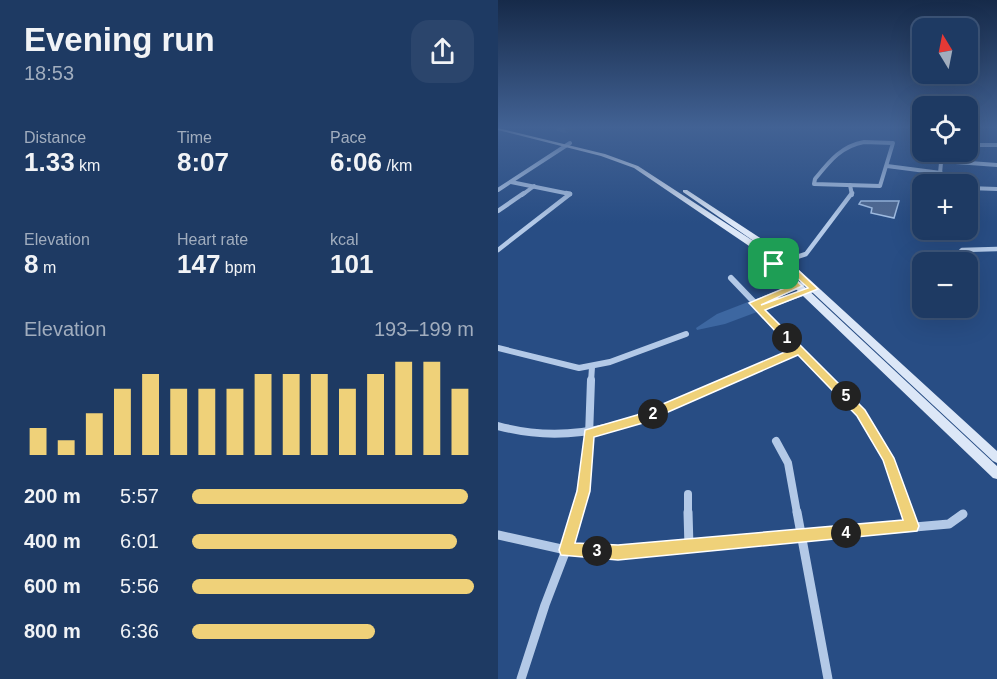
<!DOCTYPE html>
<meta charset="utf-8">
<style>
:root{--surface:#1e3a63;--page:#2b456c;--text:#f1f3f6;--muted:#a1adbe;--line:#3c5478;--accent:#efd179}
body{margin:0;font-family:Arial,sans-serif;background:var(--page);color:var(--text);height:100vh;display:flex;flex-direction:column;font-size:22px;white-space:nowrap}
*{box-sizing:border-box;margin:0}
p{font-size:20px;color:var(--muted)}
.icon{flex:none;width:33px;height:33px;fill:none;stroke:currentColor;stroke-width:2;stroke-linecap:round;stroke-linejoin:round}
.map{position:relative;flex:1;overflow:hidden}
.sheet{display:flex;flex-direction:column;background:var(--surface);width:498px}
.sheet>*{flex:none}
.needle{width:39px;rotate:350deg}
.buttons{position:absolute;left:414px;top:18px;display:grid;gap:12px}
.buttons a{display:grid;place-items:center;width:66px;height:66px;border-radius:12px;background:var(--surface);box-shadow:0 6px 24px #0002,0 0 0 2px var(--line);font-size:30px}
.pin{position:absolute;display:grid;place-items:center;width:51px;height:51px;color:#fff;margin:-26px;border-radius:12px;box-shadow:0 3px 9px #0006}
.km{position:absolute;width:30px;height:30px;margin:-15px;border-radius:50%;background:#222;color:#fff;font-size:16px;line-height:30px;text-align:center}
.round{display:grid;place-items:center;flex:none;width:63px;height:63px;border-radius:18px;background:var(--page)}
.headline{display:flex;align-items:center;justify-content:space-between;height:102px;padding:0 24px}
h1{font-size:33px;font-weight:700;line-height:45px}
.metrics{display:grid;grid-template-columns:repeat(3,1fr);gap:9px;height:102px;padding:6px 24px}
.metrics div{display:grid;align-content:center}
.metrics b{font-size:26px;font-weight:700}
.metrics small{font-size:16px;font-weight:400}
.metrics p{font-size:16px}
.chart{height:168px;padding:12px 24px}
.chart p{display:flex;justify-content:space-between}
.chart svg{width:100%;height:108px;margin-top:6px;stroke:var(--accent);stroke-width:6}
ul{padding:0 24px;list-style:none;font-size:20px}
li{display:grid;grid-template-columns:96px 72px 1fr;align-items:center;height:45px}
li i{height:15px;border-radius:8px;background:var(--accent)}
main{display:flex;flex:1;min-height:0}
.map>svg:first-child{display:block}
</style>
<main>
<section class="sheet">
<div class="headline"><div><h1>Evening run</h1><p>18:53</p></div><a class="round"><svg class="icon" aria-label="share" viewBox="0 0 24 24"><path d="M12 15V3M7 8l5-5 5 5M5 13v7h14v-7"/></svg></a></div>
<div class="metrics">
<div><p>Distance</p><b>1.33<small> km</small></b></div>
<div><p>Time</p><b>8:07</b></div>
<div><p>Pace</p><b>6:06<small> /km</small></b></div>
</div>
<div class="metrics">
<div><p>Elevation</p><b>8<small> m</small></b></div>
<div><p>Heart rate</p><b>147<small> bpm</small></b></div>
<div><p>kcal</p><b>101</b></div>
</div>
<div class="chart"><p><span>Elevation</span>193–199 m</p>
<svg viewBox="0 0 160 44" preserveAspectRatio="none"><path d="M5 44V33M15 44V38M25 44V27M35 44V17M45 44V11M55 44V17M65 44V17M75 44V17M85 44V11M95 44V11M105 44V11M115 44V17M125 44V11M135 44V6M145 44V6M155 44V17"/></svg>
</div>
<ul>
<li><b>200 m</b>5:57<i style="width:98%"></i></li>
<li><b>400 m</b>6:01<i style="width:94%"></i></li>
<li><b>600 m</b>5:56<i style="width:100%"></i></li>
<li><b>800 m</b>6:36<i style="width:65%"></i></li>
</ul>
</section>
<div class="map">
<svg width="499" height="679" viewBox="0 0 499 679">
<rect width="100%" height="100%" fill="#284d84"/>
<!-- green -->
<path fill="#3d67a1" d="M250,302L259,312L227,324L199,330L198,328L219,314Z"/>
<!-- water -->
<path fill="#4f6890" stroke="#a7c3e7" stroke-width="1.5" d="M363,201H401L396,218L373,213L374,208L361,204Z"/>
<g fill="none" stroke-linecap="round" stroke-linejoin="round">
<!-- street-far4 -->
<g stroke="#b3c9e7" stroke-width="4">
<path d="M366,142L395,143L382,186L316,184L317,179C331,162 343,146 366,142Z"/>
<path d="M470,145H499"/>
<path d="M444,161L499,165"/>
<path d="M389,166L443,173"/>
<path d="M13,182L72,194"/>
<path d="M441,184L444,152"/>
<path d="M352,185L354,195"/>
<path d="M470,188L499,189"/>
<path d="M0,190L72,143"/>
<path d="M24,195L36,186"/>
</g>
<!-- street-far3 -->
<g stroke="#b3c9e7" stroke-width="4.5">
<path d="M68,193L72,194"/>
<path d="M0,211L26,193"/>
<path d="M0,250L72,194"/>
<path d="M283,262L308,254L354,193"/>
<path d="M452,262L464,250L499,249"/>
<path d="M418,277L424,270"/>
</g>
<!-- street-far2 -->
<g stroke="#b3c9e7" stroke-width="6">
<path d="M233,278L333,382"/>
<path d="M416,279L419,276"/>
<path d="M256,303L303,285"/>
<path d="M261,309L316,289"/>
<path d="M0,348L81,368L112,362L188,334"/>
<path d="M93,382L94,367"/>
<path d="M229,382L301,350"/>
</g>
<!-- street-far1 -->
<g stroke="#b3c9e7" stroke-width="8">
<path d="M331,380L363,413L390,458L410,513"/>
<path d="M0,426C87,450 155,414 232,380"/>
<path d="M278,441L290,463L299,513"/>
<path d="M190,494V513"/>
<path d="M80,513L90,464L93,380"/>
</g>
<!-- street -->
<g stroke="#b3c9e7" stroke-width="9">
<path d="M190,512L191,547"/>
<path d="M299,512L330,679"/>
<path d="M409,512L414,526"/>
<path d="M0,535L68,550L120,553L451,524L465,514"/>
<path d="M23,679L47,605L75,532L80,512"/>
</g>
<!-- secondary -->
<g fill="#dce7f7" fill-rule="evenodd">
<path d="M0,128L107,154L140,166L263,246L499,466V479L495,478L257,250L136,168L103,156L0,130Z"/>
<path d="M185,190H189L276,247L499,451V463L495,461L270,251L185,192Z"/>
</g>
</g>
<!-- wall -->
<path fill="#466694" d="M58,128H77V129L68,133L59,131Z"/>
<!-- shaded-wall -->
<path fill="#395378" d="M69,128H77V129L68,133L67,129Z"/>
<!-- sky -->
<linearGradient id="sky" x2="0" y2="1"><stop stop-color="#162a49"/><stop offset="0.57" stop-color="#426294"/><stop offset="1" stop-color="#426294" stop-opacity="0"/></linearGradient>
<rect width="499" height="223" fill="url(#sky)"/>
<!-- route -->
<path fill="#efd179" stroke="#fff" stroke-width="1.5" fill-rule="evenodd" d="M283,259H288L320,289L267,310L367,410L396,458L421,526L419,531L120,560L63,555L61,550L79,491L87,430L139,415L294,349L251,303L294,285L272,264ZM284,264L310,288L263,305L304,286L282,265ZM300,355L359,416L385,460L405,520L120,545L77,543L92,491L96,437L145,423Z"/>
</svg>
<div class="buttons">
<a><svg class="needle" viewBox="-14 -14 28 28"><path d="M0-13l5 13h-10z" fill="#e53935"/><path d="M0 13l5-13h-10z" fill="#a1adbe"/></svg></a>
<a><svg class="icon" aria-label="locate" viewBox="0 0 24 24"><circle cx="12" cy="12" r="6"/><path d="M12 2v4M12 18v4M2 12h4M18 12h4"/></svg></a>
<a>+</a>
<a>−</a>
</div>
<div class="pin" style="left:276px;top:264px;background:#1e9e55"><svg class="icon" aria-label="arrive" viewBox="0 0 24 24"><path d="M6 21V4h12l-3 4 3 4H6"/></svg></div>
<b class="km" style="left:289px;top:338px">1</b>
<b class="km" style="left:155px;top:414px">2</b>
<b class="km" style="left:99px;top:551px">3</b>
<b class="km" style="left:348px;top:533px">4</b>
<b class="km" style="left:348px;top:396px">5</b>
</div>
</main>
